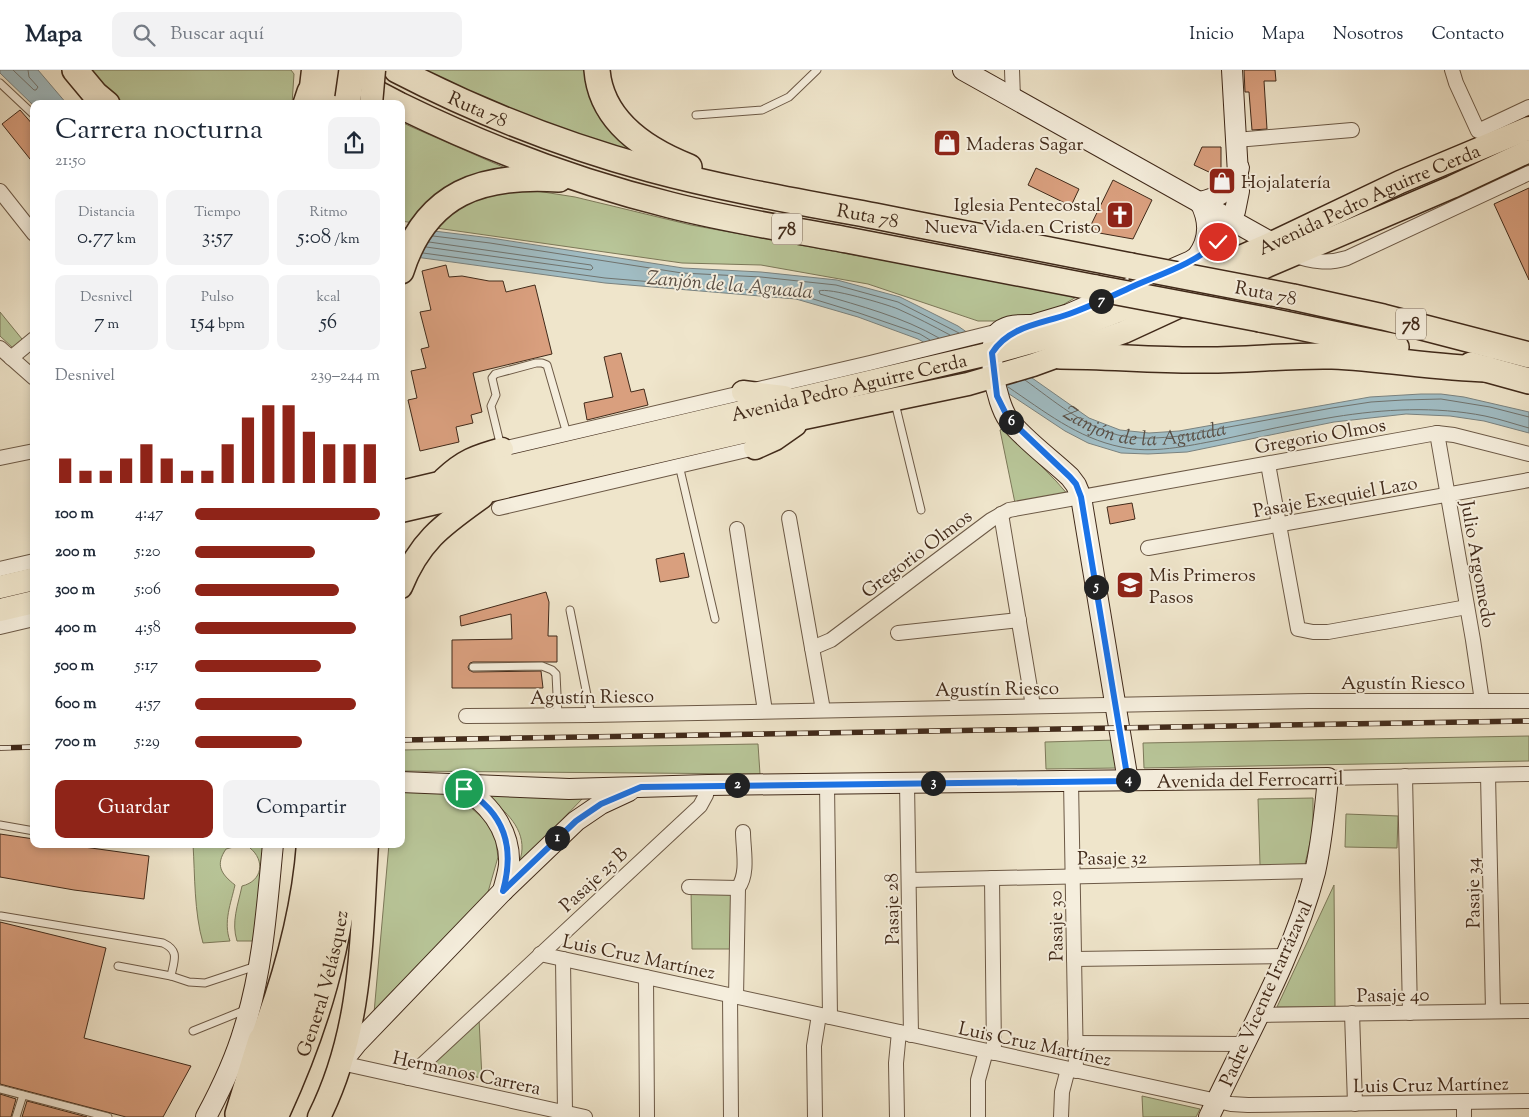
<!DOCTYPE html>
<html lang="es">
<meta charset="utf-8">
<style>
:root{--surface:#fff;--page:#f2f2f3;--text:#1f2937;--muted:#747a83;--line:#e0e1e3;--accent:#8f2418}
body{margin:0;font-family:"Sorts Mill Goudy",serif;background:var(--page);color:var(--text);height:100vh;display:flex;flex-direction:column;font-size:19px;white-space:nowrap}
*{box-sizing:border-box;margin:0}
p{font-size:16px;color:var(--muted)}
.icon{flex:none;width:28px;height:28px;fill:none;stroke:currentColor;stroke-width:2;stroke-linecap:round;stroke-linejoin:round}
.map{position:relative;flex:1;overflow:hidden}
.panel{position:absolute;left:30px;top:30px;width:375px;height:748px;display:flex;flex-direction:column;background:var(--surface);border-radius:10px;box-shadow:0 2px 8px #0003}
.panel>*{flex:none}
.pin{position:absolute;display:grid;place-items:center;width:42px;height:42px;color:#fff;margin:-21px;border:2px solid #fff;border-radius:50%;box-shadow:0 1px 5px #0007}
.km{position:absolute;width:25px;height:25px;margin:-12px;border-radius:50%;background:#222;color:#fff;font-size:14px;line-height:25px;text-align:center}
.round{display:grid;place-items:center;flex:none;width:52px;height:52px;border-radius:10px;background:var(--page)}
.head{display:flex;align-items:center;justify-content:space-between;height:85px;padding:0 25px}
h1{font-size:28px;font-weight:600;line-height:38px}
.figures{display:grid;grid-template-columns:repeat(3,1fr);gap:8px;height:85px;padding:5px 25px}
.figures div{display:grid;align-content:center;border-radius:10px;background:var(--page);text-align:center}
.figures b{font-size:21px;font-weight:600}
.figures small{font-size:14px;font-weight:400}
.figures p{font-size:14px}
.chart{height:140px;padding:10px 25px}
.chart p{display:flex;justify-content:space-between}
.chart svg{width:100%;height:90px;margin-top:5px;stroke:var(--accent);stroke-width:6}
.cta{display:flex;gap:10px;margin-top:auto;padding:10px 25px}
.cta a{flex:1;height:58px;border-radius:10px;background:var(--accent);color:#fff;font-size:20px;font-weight:600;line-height:58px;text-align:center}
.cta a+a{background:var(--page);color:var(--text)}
ul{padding:0 25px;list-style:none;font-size:16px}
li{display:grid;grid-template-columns:80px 60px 1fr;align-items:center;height:38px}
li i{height:12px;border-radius:6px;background:var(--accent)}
header{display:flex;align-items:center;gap:30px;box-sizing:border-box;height:70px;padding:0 25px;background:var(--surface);border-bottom:1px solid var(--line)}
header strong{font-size:24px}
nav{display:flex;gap:28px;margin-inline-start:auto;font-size:18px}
.search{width:350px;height:45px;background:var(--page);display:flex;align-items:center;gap:12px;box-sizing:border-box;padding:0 18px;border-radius:10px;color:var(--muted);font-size:19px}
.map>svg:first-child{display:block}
</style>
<header>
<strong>Mapa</strong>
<div class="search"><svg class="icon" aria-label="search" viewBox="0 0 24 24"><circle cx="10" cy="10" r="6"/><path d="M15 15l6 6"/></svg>Buscar aquí</div>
<nav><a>Inicio</a><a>Mapa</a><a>Nosotros</a><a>Contacto</a></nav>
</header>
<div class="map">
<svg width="1529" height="1047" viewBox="0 0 1529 1047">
<rect width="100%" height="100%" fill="#efe5cb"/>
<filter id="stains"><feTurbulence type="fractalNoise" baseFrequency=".004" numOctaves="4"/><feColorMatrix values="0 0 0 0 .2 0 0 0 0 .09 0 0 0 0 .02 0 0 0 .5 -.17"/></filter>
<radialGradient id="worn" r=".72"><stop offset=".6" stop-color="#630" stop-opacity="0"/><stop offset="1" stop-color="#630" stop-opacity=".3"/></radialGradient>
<!-- green -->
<g fill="#b8c598" stroke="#7c7859">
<path d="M84,0H291L294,4L292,34H119L103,21Z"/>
<path d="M421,0H586C589,14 593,37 601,49C614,68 634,80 653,92L566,67Z"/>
<path d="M401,52L414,58L512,101L414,153L401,151Z"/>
<path d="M518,118L575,127L691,155L1078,226L1049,243L1008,251H978L868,214L761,195L682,193L429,157L458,130Z"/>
<path d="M0,242L22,269L13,278L0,266Z"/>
<path d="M1004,358L1056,411L1070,427L1015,433L1000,360Z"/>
<path d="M1529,666V691L1144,698L1143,673Z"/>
<path d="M1116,670L1117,698L1046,699L1045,672Z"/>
<path d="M758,674L760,704L401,701V680Z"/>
<path d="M401,718L439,721L466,733L494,759L498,787L488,822L479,837L374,943L389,774H401Z"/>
<path d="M485,725L585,726L518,795C520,790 522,784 522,779C523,755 502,738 485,725Z"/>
<path d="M1313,728V760L1305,794L1260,795L1258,729Z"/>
<path d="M1346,744L1398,746L1397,778L1345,777Z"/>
<path d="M193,774H245L226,779C215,795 221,804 235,815C231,833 223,852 230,871L203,873C194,842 195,806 193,774Z"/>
<path d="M254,774H264L256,871H237C231,852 238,835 242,816C263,811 265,790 250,778Z"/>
<path d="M1334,815L1335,937H1277Z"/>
<path d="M691,820H735V879H692Z"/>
<path d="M479,949L482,1008L426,998Z"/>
<path d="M1142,1026L1200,1039L1196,1047H1143Z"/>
</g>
<!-- water -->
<g fill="#a0bcc3" stroke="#7a827f">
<path d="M0,0H38L67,34H34V36L0,3Z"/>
<path d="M401,157L491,168L683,198L761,202L837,210L900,227L958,256L1089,348L1120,360L1149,363L1179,361L1370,327L1421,324H1441L1464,327L1529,342V363L1484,351L1450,346L1406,344L1334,352L1187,382L1148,384L1121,383L1088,373L1065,361L976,302L918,269L858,247L796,229L605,213L401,185Z"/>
</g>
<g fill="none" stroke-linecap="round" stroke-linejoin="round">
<!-- shore -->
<g stroke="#70736e" stroke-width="1">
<path d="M13,0L34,20H36L38,17L29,7L28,0"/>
<path d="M433,166L490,173L682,203L761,207L836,215L898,232L959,263"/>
<path d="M426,177L591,200L593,198L591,195L429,172"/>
<path d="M423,183L605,208L797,224L859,243L920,264L930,270"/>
<path d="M939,268C903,247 860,236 820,224L819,221C828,217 886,234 898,239C916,247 933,256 950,265"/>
<path id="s1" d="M1025,310C1054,331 1083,356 1118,365C1138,370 1160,368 1180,366L1332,338L1371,332L1403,330L1441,329L1490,337L1529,347"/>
<path d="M1008,317C1044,341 1077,368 1121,377C1152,384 1187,376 1219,370C1257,362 1295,353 1334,347C1384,339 1435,336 1485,346C1500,349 1514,354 1529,358"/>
</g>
</g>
<!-- building -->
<g fill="#d99f7e" stroke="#412a1a">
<path d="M1244,0H1275L1276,11H1264L1267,59L1252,60L1249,22H1245Z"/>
<path d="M20,40L34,56V94L2,54Z"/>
<path d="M1202,77H1221V98L1211,103L1194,95Z"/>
<path d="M1036,98L1079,119L1071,136L1028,115Z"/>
<path d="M1113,110L1152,130L1133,169L1088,161Z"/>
<path d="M1529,118V210L1494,134Z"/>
<path d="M446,195L449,207L462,206L489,211H503L506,222L535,215L552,284L473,303L482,342L471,345L473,353L456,357L459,372L420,381L408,330L417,328L411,301L426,298L421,279L429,277L420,242L431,240L422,201Z"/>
<path d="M621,283L631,322L644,319L648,335L587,350L584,333L613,327L604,287Z"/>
<path d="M1132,433L1135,449L1110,454L1107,437Z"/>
<path d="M684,483L689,507L660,512L656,489Z"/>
<path d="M546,522L549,532L548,566H557V592H473L470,593L468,597L469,600L473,602L541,601L543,618H452V570L512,569L511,544L461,556L460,546Z"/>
<path d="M0,764L34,769V774H62L149,786L144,829L74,820L0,807Z"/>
<path d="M0,852L106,878L84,968L191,996L163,1047H126L0,1014Z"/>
<path d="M0,1024L16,1029L11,1047H0Z"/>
<path d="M27,1031L87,1047H22Z"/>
</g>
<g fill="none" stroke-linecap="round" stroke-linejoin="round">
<!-- lane casing -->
<g stroke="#6c5946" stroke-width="9">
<g id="lane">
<path d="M0,13L34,45"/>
<path d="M696,45L762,40L789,27L817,0"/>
<path d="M895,333L921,440"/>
<path d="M501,377L491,336L496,325L492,308L495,304L536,293H542L547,295L567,364"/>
<path d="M679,395L715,549"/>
<path d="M570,540L591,645"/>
<path d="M473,597L542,596L552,600L556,604L558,645"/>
<path d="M0,755L34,761"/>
<path d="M1,846L163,873C180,881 174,890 171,906"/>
<path d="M118,896L171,906L189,912L205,913L256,896"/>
<path d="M193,961L245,940"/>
<path d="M0,1019L108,1047"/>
<path d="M16,1047L23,1025"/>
</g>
</g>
<!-- street casing -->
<g stroke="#6c5946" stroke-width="16">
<g id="street">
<path d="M1012,0L1013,28"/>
<path d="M1452,0L1456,13L1478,61L1529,37"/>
<path d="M1236,70L1352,60"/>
<path d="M0,121L34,164"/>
<path d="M1293,185C1312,192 1328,194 1347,188L1529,103"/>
<path d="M0,278L34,308"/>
<path d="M11,288L34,269"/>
<path d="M1437,363L1473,570L1482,631"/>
<path d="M502,379L870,293L999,261"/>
<path d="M0,388L34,381"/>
<path d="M1268,394L1298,559L1313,562H1328L1467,537"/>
<path d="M499,438L755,378"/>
<path d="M1001,444L1033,636"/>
<path d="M789,448L823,640"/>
<path d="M737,459L765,641"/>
<path d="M1148,478L1529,410"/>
<path d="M0,499L34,491"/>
<path d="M0,557L34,549"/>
<path d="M898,563L1019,550"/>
<path d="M812,578L831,570L991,450L1009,440L1437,363L1454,365L1529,384"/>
<path d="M466,646L591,645L1309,631H1529"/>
<path d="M1488,705L1493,941"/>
<path d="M1405,706L1410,943"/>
<path d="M1328,708L1529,704"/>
<path d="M1071,711L1076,1001"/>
<path d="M907,713L911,965"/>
<path d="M827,714L830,947"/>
<path d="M992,808L994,983"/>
<path d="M909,810L1315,801"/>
<path d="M689,817L738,818"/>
<path d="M540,884L1231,1034L1248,1035L1529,1031"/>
<path d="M563,889L565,1042"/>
<path d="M1074,889L1285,886"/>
<path d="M646,907L647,1047"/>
<path d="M730,925L731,1047"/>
<path d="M736,927L738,818C749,803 743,779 743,762"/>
<path d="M1352,943L1355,1034"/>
<path d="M1259,945L1529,941"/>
<path d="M1075,973L1244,974"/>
<path d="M341,993L585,1047"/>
<path d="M408,1008L700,736L706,725L708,715"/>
<path d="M1464,1032V1047"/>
<path d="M815,1047L814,976L819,945"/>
<path d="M897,1047L896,993L899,962"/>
<path d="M978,1047V1010L986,981"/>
<path d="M1061,1047L1062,1022L1068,999"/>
</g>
</g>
<!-- secondary casing -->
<g stroke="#412a1a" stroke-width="22">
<g id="secondary">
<path d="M963,0L1283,179"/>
<path d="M1200,132C1220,128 1233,118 1239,98"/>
<path d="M1197,187C1210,170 1210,151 1200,132"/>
<path d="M1033,255C1022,255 1009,254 1000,261C983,274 997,334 1008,349C1023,369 1051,389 1070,407L1076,415L1081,427L1128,711"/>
<path d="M1022,258L1069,244L1191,191L1211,178L1223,165L1235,141L1239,121L1232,0"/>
<path d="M401,712L569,719L708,715L1328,708C1325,740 1322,771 1315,802C1293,888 1246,967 1209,1047"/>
<path d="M457,716C487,729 511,760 509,795C508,804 505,813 503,821"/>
<path d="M341,993L357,973L503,821L576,751L601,734L629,721"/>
<path d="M206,1047C221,1019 235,990 244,959C263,899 267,836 273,774"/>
</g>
</g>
<!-- primary casing -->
<g stroke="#412a1a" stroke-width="25">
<g id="primary">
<path d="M309,34L313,0"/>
<path d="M743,322L784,327"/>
<path d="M755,378L775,369L795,355"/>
<path d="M444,409C463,391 476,386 502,379"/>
<path id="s2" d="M401,422L992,283L1054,266L1126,238L1272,173L1400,112L1529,58"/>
<path d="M401,441L804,348L968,314L1033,295L1124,262L1267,196L1452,117L1529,81"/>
<path d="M0,517L34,509"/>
<path d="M401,517C420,470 443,455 482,427"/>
<path d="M0,540L34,532"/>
<path d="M261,970C285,906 303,842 308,774"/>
<path d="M319,1047C363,959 361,869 367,774"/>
</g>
</g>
<!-- highway casing -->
<g stroke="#412a1a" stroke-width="28">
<g id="highway">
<path d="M75,0L95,24L107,34"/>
<path d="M332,0L397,34"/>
<path id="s3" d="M397,0C478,42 562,75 650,99C724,119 800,132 875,146C960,163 1045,179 1131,196"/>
<path d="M597,0C601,51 646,80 689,97"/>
<path d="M306,34L310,22"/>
<path d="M326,34L331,0"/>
<path d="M401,36C487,78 577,112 670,135C728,150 788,159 847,170C930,186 1013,202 1096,218"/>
<path d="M401,201C426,122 482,104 559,109"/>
<path d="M1293,227L1383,247L1529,285"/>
<path d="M1260,249L1396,277"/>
<path d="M1060,286C1109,286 1158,291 1207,290C1249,290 1291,285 1332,286C1384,288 1435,298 1487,299"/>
<path d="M1471,295L1529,311"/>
<path d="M238,1044L261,970"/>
<path d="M253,1047C292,958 319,871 328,774"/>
<path id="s4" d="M275,1047C317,957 341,873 349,774"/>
</g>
</g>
<!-- lane -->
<use href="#lane" stroke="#f5eedd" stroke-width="7"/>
<!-- street -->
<use href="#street" stroke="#f5eedd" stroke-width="14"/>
<!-- secondary -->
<use href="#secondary" stroke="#f5eedd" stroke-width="20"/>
<!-- primary -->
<use href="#primary" stroke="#efe5cb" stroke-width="22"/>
<!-- highway -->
<use href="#highway" stroke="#efe5cb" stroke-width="25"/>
<!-- rail casing -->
<g stroke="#412a1a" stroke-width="5.5">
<g id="rail">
<path d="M401,670L1529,651"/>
<path d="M0,678L34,677"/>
</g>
</g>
<!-- rail -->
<use href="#rail" stroke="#f5eedd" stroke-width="4" stroke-dasharray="11" stroke-linecap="butt"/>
<!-- primary-bridge casing -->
<g stroke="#412a1a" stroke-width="25" stroke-linecap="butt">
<path id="primary-bridge" d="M371,34L374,0"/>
</g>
<!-- highway-bridge casing -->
<g stroke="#412a1a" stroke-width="28" stroke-linecap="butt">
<g id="highway-bridge">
<path d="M348,28L352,0"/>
<path d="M1131,196L1293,227"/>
<path d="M1096,218L1260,249"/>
</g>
</g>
<!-- primary-bridge -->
<use href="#primary-bridge" stroke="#efe5cb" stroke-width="22"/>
<!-- highway-bridge -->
<use href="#highway-bridge" stroke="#efe5cb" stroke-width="25"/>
</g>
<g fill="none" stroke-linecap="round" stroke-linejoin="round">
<!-- route casing -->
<g stroke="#fff" stroke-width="10">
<path id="route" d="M464,719C505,743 515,777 503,821L576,751L601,734L641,717L1128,711L1081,427L1076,414L1070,407L1008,348L997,326L992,283C1009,256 1041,254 1069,244C1092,236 1114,225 1136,215C1164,203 1195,193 1218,172"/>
</g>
<!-- route -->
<use href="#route" stroke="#1a73e8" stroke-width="6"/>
</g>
<!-- icons -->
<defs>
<g id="shop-square" transform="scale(1.4375)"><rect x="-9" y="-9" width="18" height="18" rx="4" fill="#8f2418" stroke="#f5eedd"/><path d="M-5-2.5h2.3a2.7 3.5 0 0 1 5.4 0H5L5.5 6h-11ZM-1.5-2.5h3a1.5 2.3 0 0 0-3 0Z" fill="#fff"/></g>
<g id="church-square" transform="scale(1.4375)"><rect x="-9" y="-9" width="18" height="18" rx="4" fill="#8f2418" stroke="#f5eedd"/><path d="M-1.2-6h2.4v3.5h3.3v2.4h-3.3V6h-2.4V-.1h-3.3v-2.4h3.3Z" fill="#fff"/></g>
<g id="school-square" transform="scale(1.4375)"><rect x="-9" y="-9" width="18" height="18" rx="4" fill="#8f2418" stroke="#f5eedd"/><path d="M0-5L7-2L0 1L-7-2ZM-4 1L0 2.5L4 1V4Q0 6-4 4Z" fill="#fff"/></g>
</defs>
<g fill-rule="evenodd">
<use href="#shop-square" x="947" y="73"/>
<use href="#shop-square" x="1222" y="111"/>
<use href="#church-square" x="1120" y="145"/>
<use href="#school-square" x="1130" y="515"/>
</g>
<g text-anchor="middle" stroke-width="4" stroke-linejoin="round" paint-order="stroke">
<!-- shield labels -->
<g fill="#f5eedd" stroke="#776554" stroke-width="1">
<rect x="772" y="143.5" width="30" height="31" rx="4"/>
<rect x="1396" y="238.5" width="30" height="31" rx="4"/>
</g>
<g font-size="18" font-weight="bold" fill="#412a1a">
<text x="787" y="165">78</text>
<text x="1411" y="260">78</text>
</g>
<!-- street labels -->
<g font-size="19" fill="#412a1a" stroke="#f5eedd">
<text dy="7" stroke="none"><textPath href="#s3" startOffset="90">Ruta 78</textPath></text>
<text dy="7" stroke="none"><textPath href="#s2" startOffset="1015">Avenida Pedro Aguirre Cerda</textPath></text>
<text dy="7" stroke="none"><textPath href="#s3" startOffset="495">Ruta 78</textPath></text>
<text transform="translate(1266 222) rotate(11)" y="7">Ruta 78</text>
<text dy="7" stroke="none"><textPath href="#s2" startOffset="460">Avenida Pedro Aguirre Cerda</textPath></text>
<text transform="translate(1320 365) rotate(-10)" y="7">Gregorio Olmos</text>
<text transform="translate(1335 426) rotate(-10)" y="7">Pasaje Exequiel Lazo</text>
<text transform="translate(916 483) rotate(-37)" y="7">Gregorio Olmos</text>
<text transform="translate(1479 494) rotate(80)" y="7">Julio Argomedo</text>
<text x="1403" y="619">Agustín Riesco</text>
<text transform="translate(997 618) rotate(-1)" y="7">Agustín Riesco</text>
<text transform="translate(592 626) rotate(-1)" y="7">Agustín Riesco</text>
<text transform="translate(1250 709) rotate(-1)" y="7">Avenida del Ferrocarril</text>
<text transform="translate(1112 787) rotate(-1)" y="7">Pasaje 32</text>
<text transform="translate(593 809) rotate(-43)" y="7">Pasaje 25 B</text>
<text transform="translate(1472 823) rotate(-91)" y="7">Pasaje 34</text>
<text transform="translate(891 839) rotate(-91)" y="7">Pasaje 28</text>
<text transform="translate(1055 856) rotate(-91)" y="7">Pasaje 30</text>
<text transform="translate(639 886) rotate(12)" y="7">Luis Cruz Martínez</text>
<text dy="7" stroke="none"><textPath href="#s4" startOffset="142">General Velásquez</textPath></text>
<text transform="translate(1265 923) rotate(-66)" y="7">Padre Vicente Irarrázaval</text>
<text transform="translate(1393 924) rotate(-1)" y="7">Pasaje 40</text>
<text transform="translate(1035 973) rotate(12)" y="7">Luis Cruz Martínez</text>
<text transform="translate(467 1002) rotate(12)" y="7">Hermanos Carrera</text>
<text transform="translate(1431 1014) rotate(-1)" y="7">Luis Cruz Martínez</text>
</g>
<!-- poi labels -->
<g font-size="19" fill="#412a1a" stroke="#f5eedd" text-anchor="start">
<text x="966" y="80">Maderas Sagar</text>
<text x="1241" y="118">Hojalatería</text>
<text x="1101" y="141" text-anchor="end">Iglesia Pentecostal<tspan x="1101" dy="22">Nueva Vida en Cristo</tspan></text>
<text x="1149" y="511">Mis Primeros<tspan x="1149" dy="22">Pasos</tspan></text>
</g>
<!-- water labels -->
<g font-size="20" font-style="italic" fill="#594e44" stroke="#f5eedd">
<text transform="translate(730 214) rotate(5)" y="7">Zanjón de la Aguada</text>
<text dy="7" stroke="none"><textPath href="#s1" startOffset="134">Zanjón de la Aguada</textPath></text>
</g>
</g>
<rect width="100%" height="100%" filter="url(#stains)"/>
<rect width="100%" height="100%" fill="url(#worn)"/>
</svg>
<div class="pin" style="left:464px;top:719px;background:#1e9e55"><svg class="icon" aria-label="arrive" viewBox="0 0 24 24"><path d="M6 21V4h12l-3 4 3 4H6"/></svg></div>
<div class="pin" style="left:1218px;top:172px;background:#d93025"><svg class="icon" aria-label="check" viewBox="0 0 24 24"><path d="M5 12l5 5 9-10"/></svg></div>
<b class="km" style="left:557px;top:768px">1</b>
<b class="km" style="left:737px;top:715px">2</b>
<b class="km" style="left:933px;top:713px">3</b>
<b class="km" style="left:1128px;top:710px">4</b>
<b class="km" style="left:1096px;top:517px">5</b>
<b class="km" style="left:1011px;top:352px">6</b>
<b class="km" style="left:1101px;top:231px">7</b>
<section class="panel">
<div class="head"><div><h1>Carrera nocturna</h1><p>21:50</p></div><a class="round"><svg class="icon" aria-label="share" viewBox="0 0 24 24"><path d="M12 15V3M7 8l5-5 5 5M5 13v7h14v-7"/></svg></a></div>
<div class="figures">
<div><p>Distancia</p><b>0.77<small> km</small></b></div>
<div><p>Tiempo</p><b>3:57</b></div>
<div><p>Ritmo</p><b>5:08<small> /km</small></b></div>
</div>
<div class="figures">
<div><p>Desnivel</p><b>7<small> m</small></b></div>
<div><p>Pulso</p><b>154<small> bpm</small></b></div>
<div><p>kcal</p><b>56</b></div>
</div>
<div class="chart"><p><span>Desnivel</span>239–244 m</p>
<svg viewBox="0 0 160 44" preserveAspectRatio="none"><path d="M5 44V32M15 44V38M25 44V38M35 44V32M45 44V25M55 44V32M65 44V38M75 44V38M85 44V25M95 44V12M105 44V6M115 44V6M125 44V19M135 44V25M145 44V25M155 44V25"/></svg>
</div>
<ul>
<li><b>100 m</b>4:47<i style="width:100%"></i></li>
<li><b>200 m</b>5:20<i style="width:65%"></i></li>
<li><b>300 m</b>5:06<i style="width:78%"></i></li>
<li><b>400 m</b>4:58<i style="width:87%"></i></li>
<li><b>500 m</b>5:17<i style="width:68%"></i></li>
<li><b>600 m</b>4:57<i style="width:87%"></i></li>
<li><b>700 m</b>5:29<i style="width:58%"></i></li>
</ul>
<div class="cta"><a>Guardar</a><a>Compartir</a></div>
</section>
</div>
